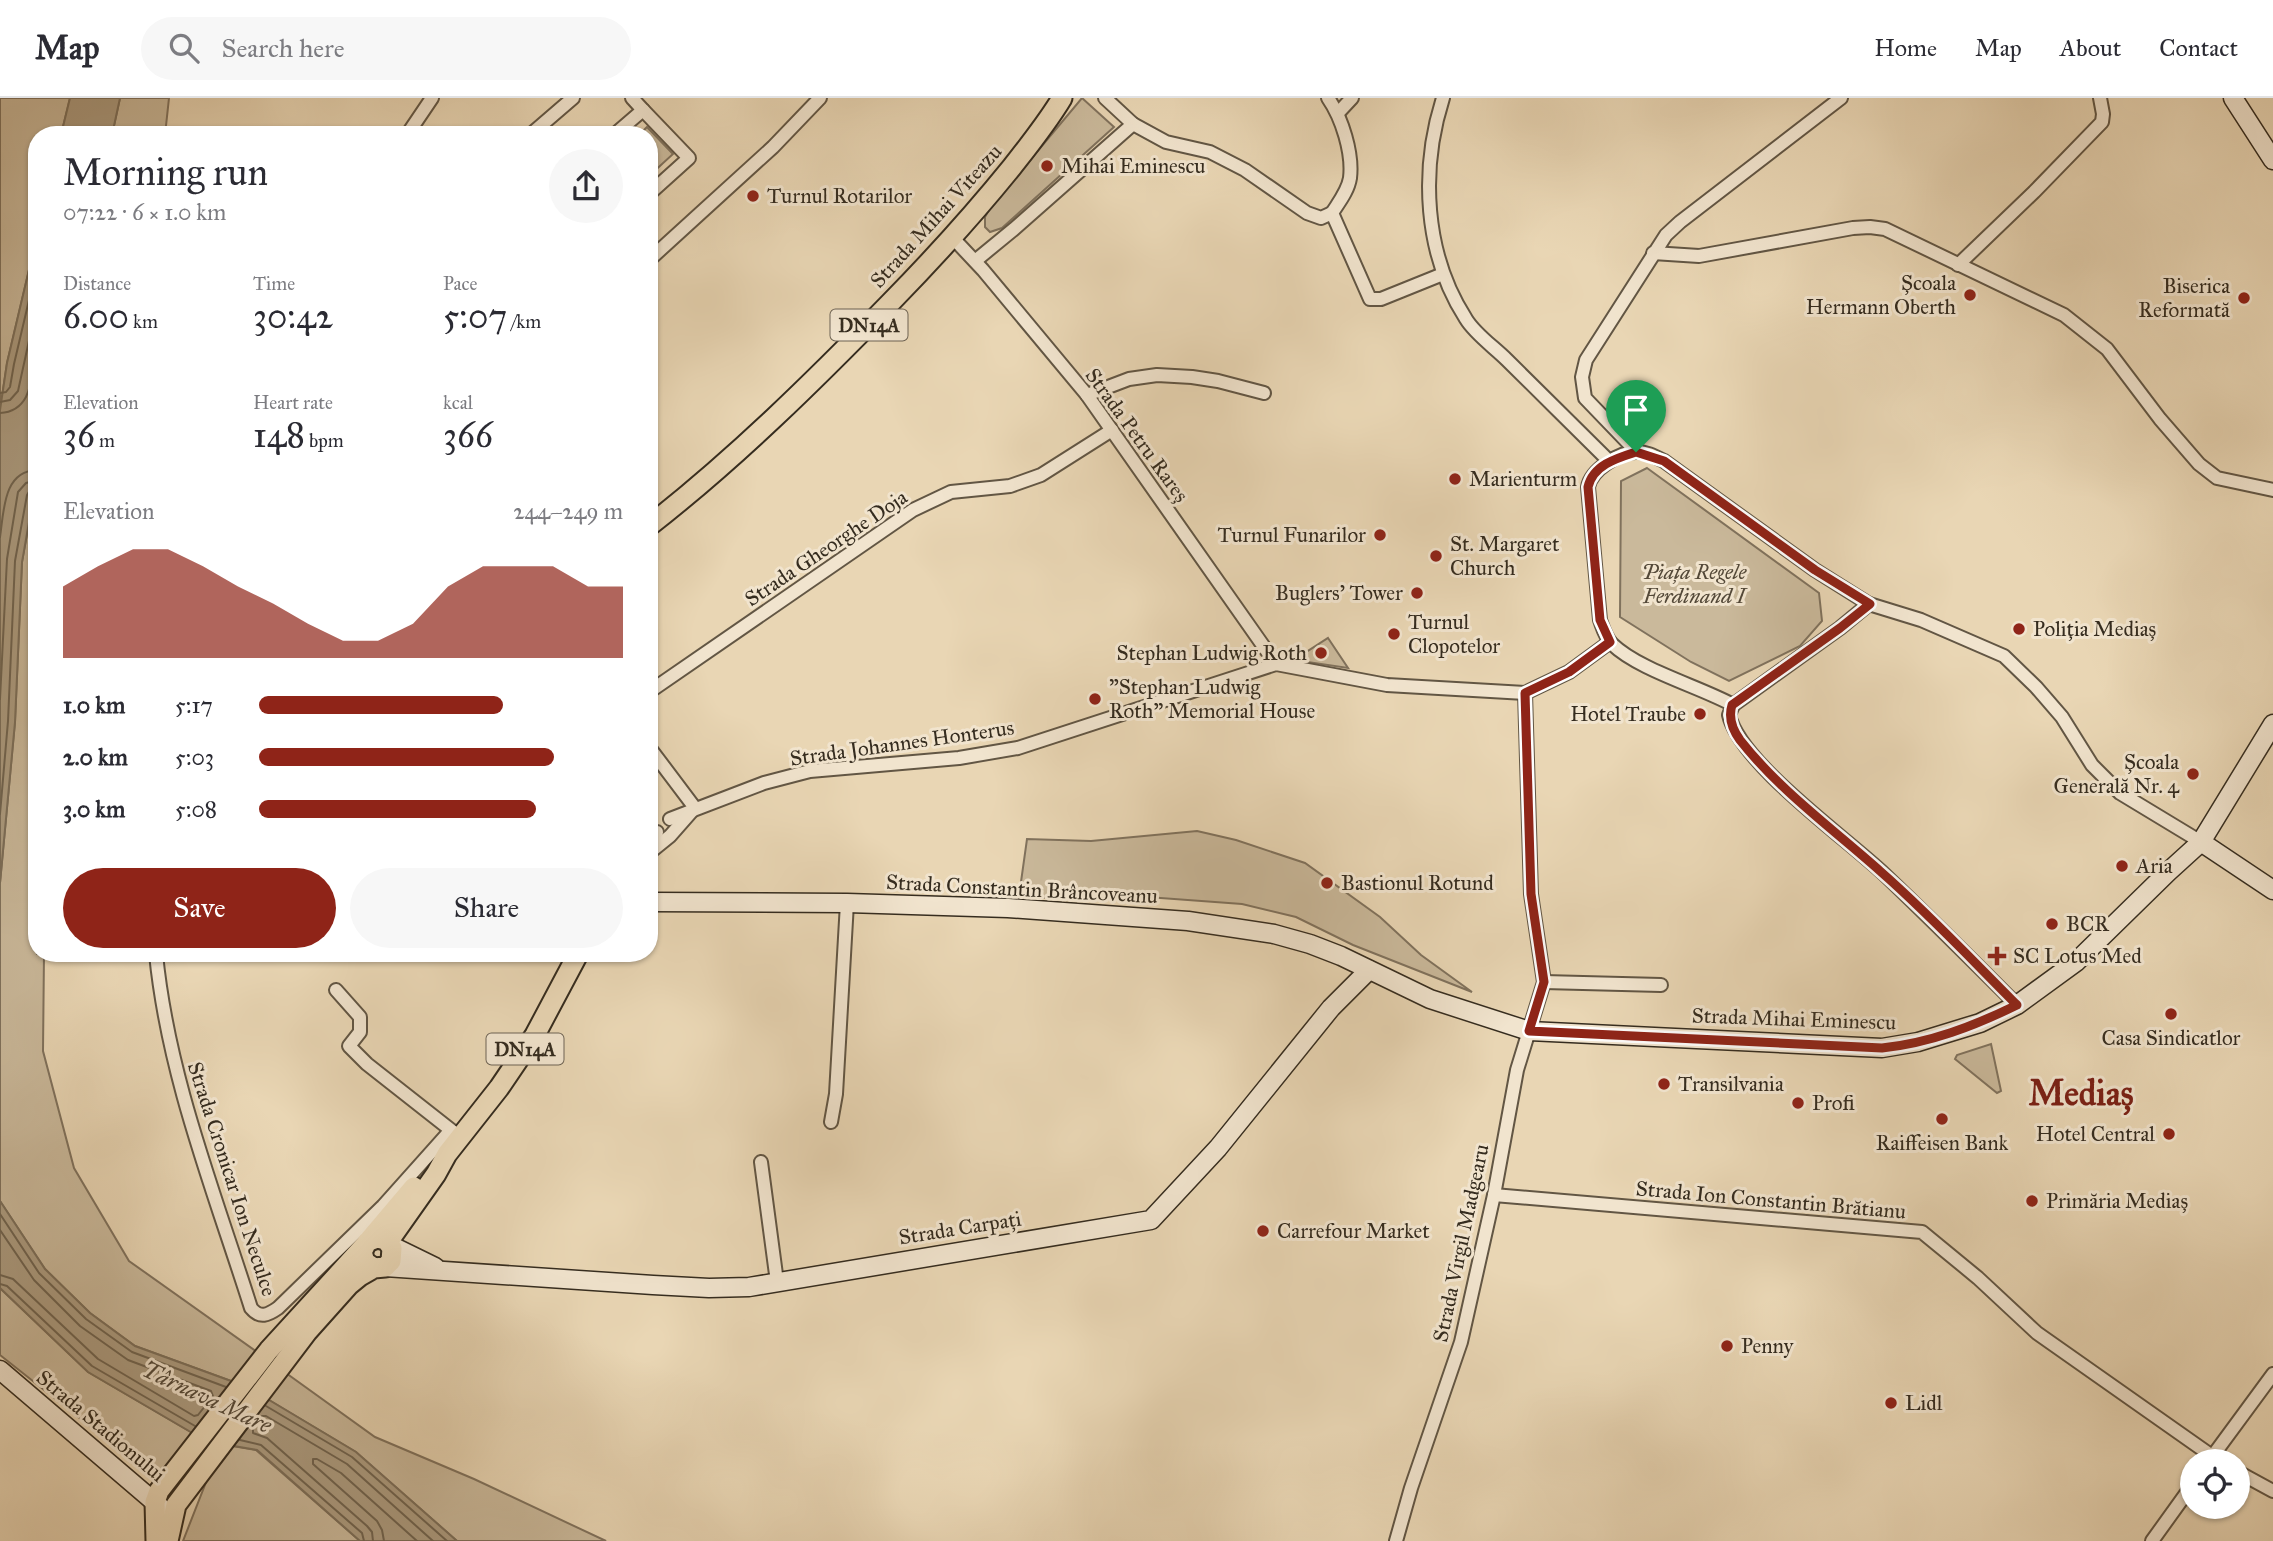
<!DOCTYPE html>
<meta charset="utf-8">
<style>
:root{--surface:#fff;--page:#f7f7f7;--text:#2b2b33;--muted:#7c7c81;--line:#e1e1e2;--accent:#8f2418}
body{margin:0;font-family:"IM FELL Great Primer",serif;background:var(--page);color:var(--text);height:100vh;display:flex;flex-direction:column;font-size:26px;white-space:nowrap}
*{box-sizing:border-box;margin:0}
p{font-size:23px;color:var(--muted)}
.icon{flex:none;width:38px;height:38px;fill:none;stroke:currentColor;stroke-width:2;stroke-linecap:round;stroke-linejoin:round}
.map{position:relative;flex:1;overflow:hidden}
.details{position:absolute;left:28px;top:28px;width:630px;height:836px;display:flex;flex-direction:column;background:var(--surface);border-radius:28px;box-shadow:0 2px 5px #0004}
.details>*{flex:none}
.tools{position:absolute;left:2180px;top:1351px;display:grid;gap:14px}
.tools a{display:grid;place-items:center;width:70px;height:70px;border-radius:50%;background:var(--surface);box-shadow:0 2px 5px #0004;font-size:35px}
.pin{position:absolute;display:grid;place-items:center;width:60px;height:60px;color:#fff;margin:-72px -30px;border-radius:50% 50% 50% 0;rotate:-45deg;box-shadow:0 0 7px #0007}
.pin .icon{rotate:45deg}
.round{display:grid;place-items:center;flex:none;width:74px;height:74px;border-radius:37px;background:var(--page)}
.summary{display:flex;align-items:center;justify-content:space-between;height:119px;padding:0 35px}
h1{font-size:38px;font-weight:600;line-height:52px}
.stats{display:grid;grid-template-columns:repeat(3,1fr);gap:10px;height:119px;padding:7px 35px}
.stats div{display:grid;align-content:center}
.stats b{font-size:35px;font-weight:600}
.stats small{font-size:19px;font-weight:400}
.stats p{font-size:19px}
.chart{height:196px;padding:14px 35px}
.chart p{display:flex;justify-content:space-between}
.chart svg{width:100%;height:126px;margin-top:7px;fill:var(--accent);opacity:.7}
.primary-button{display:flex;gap:14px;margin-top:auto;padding:14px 35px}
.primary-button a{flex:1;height:80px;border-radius:42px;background:var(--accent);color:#fff;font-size:28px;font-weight:600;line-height:80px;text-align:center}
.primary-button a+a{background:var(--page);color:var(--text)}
ul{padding:0 35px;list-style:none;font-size:23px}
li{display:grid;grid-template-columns:112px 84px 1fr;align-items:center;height:52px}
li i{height:18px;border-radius:9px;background:var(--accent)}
header{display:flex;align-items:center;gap:42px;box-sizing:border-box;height:98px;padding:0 35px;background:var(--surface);border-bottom:2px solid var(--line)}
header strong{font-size:33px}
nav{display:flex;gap:38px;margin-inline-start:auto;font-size:24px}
.search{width:490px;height:63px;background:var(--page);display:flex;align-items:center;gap:18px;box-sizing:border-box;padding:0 24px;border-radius:38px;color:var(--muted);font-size:26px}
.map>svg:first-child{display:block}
</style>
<header>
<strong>Map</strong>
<div class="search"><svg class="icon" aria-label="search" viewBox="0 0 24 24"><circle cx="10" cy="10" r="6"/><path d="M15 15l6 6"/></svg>Search here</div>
<nav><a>Home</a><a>Map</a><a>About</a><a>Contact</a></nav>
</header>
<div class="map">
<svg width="2273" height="1443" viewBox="0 0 2273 1443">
<rect width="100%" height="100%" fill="#e9d6b4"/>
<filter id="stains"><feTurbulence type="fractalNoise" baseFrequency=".00286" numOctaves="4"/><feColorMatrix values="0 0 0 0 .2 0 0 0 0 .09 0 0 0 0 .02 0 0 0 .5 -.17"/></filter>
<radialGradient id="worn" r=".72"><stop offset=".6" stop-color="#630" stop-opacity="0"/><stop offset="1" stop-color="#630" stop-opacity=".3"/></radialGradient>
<!-- green -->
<g fill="#cab99b" stroke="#80725d" stroke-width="2">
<path d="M0,0H70L61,37H37V138L7,265L0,312Z"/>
<path d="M120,0H169L165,37H112Z"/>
<path d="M1082,0L1114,29L1002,130L990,134L985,129V119L990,110Z"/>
<path d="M647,29L673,56L649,78V37H639Z"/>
<path d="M1647,370L1819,495L1822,523L1800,548L1729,583L1691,564L1620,519L1621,383Z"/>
<path d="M37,379V856H44L43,953L74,1070L129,1163L264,1259L242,1287L135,1248L90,1215L45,1171L0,1103V785L15,624L22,464Z"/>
<path d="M1328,540L1348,570L1294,562Z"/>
<path d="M1197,733L1236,742L1305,765L1380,819L1421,857L1472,894L1353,847L1296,819L1242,806L1066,793L1063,801L1019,798L1027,741L1091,743Z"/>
<path d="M1991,946L2001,993L1997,995L1955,961L1957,957Z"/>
<path d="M0,1190L88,1274L201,1340L154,1379L0,1257Z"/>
<path d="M279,1270L375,1339L474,1381L606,1443H457L356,1354L259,1296Z"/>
<path d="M221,1346L256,1352L360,1443H183Z"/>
</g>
<!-- water -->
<g fill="#ac9c81" stroke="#7c6f5a" stroke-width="2">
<path d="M70,0H120L112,37H61Z"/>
<path d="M37,138V379L22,464L15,624L0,785V312L7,265Z"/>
<path d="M0,1103L45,1171L90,1215L135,1248L242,1287L201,1340L88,1274L0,1190Z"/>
<path d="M259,1296L356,1354L457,1443H360L257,1352L222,1346Z"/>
</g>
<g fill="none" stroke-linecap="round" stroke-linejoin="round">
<!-- shore -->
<g stroke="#706450" stroke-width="2">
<path d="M0,295L6,294L10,289L14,266L37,168"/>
<path d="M0,304L10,302L18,293L37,206"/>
<path d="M0,315C34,313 31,276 37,251"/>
<path d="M0,439C4,413 3,373 37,372"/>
<path d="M0,601L7,461L18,394L26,385L37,382"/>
<path d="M0,716L8,623L15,463L27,397L30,392L37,391"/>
<path d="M0,1116L39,1175L86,1221L132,1254L226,1289"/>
<path d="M0,1132L34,1182L80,1228L128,1262L211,1293L213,1298L198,1317L194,1318L98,1261L13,1181L0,1177"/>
<path d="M0,1186L7,1188L92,1268L195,1328"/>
<path d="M266,1308L352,1359L447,1443"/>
<path d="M240,1342L261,1347L362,1435L364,1443"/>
<path d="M373,1443L372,1434L367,1428L267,1340L253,1335V1331L262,1318H266L347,1366L433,1443"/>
<path d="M384,1443L382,1432L377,1423L313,1366V1361H317L341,1375L417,1443"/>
</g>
<!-- street casing -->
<g stroke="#625644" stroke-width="16">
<g id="street">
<path d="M1328,0C1342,20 1353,55 1350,80C1348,93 1339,104 1332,115"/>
<path d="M1443,0C1420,72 1424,156 1466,221C1475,236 1494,249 1507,262C1541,296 1575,329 1609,363"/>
<path d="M643,12L689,60L649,96"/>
<path d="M1338,15L1352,0"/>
<path d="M1133,26L1166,44L1210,54L1245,72L1307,115L1321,120L1332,115"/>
<path d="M407,37L432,0"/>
<path d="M530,37L573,0"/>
<path d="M614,37L643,12L632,0"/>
<path d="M1332,115L1370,201H1381L1443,176"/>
<path d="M953,140L983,172L1087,297L1276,566"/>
<path d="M1653,155L1699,158L1853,130L1870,129L1885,131L2064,217L2107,251L2160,321L2199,366L2217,380L2273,392"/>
<path d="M649,162L773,49L820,0"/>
<path d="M975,163L1014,131L1133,26L1105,0"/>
<path d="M1958,167L2034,94L2102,24L2103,16L2100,0"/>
<path d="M1087,297L1129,281L1157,277L1192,279L1218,283L1264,295"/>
<path d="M1636,353L1585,300L1582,279L1586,262L1666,137L1680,124L1841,0"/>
<path d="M649,594L913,412L951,394L1010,388L1041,377L1112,332"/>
<path d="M1733,607C1698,588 1639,572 1612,546C1605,539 1603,530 1600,522L1588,389C1591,372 1619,354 1636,354C1645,353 1656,359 1664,363L1815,472L1869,506L1921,522L2004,558L2036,589L2062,619L2092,667L2120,695L2201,744"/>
<path d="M1733,607L1729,617C1740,665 1846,740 1884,776C1929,819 1973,863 2017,907"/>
<path d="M1733,607L1840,530L1869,506"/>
<path d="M649,649L695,710"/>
<path d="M670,721L764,685L810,673L959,660L1018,650L1276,566L1387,587L1525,595L1569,574L1610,544"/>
<path d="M649,741L657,734"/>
<path d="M649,755L670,738L692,713"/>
<path d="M156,856C168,978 214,1093 251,1210C260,1221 268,1217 278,1210L383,1108L450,1033"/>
<path d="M1544,884L1661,887"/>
<path d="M336,892L360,919V934L349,948L367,966L456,1036"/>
<path d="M831,1024L836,996L847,805"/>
<path d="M761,1064L777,1184"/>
<path d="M1494,1097L1922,1134L1978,1180L2037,1235L2219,1363"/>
<path d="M2209,1363L2273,1276"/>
<path d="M2238,1374L2273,1393"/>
<path d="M1396,1443L1411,1390L1461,1244L1494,1097L1517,972L1544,884L1531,796L1525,595"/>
<path d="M2152,1443L2193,1386"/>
</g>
</g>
<!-- secondary casing -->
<g stroke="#352c1f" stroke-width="21">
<g id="secondary">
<path d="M2233,0L2273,62"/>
<path d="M2201,744L2273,792"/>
<path d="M649,804L847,805L1008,810L1188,823L1274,836L1310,846L1341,858L1430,901L1529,933L1882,950L1918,944L1980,925L2017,907L2076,864L2168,774L2201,744L2273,626"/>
<path d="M390,1147L435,1169"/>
<path d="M385,1169L653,1187L709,1190L749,1189L1151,1122L1218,1050L1331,910L1369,872"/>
<path d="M0,1272L165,1413"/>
</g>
</g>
<!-- primary casing -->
<g stroke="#352c1f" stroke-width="23">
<g id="primary">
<path d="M649,428C736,360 814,283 891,204C934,160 974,116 1012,69C1030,46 1047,25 1062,0"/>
<path d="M370,1141L414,1089"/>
<path d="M388,1144L436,1076L447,1056L499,990L535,937L578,856"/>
<path d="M156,1443L155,1404L159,1393L269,1252L364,1148"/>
<path d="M168,1443L176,1407L307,1234L349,1187L360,1178L374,1170L385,1169L391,1163L392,1150L386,1142L377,1140L367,1144L362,1154L365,1164L374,1170"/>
</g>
</g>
<!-- street -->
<use href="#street" stroke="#f1e4ce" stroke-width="12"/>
<!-- secondary -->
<use href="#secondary" stroke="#f1e4ce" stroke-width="18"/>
<!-- primary -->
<use href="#primary" stroke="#e9d6b4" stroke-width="19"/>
</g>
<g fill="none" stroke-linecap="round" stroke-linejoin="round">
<!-- route casing -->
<g stroke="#fff" stroke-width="14">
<path id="route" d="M1636,354L1664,363L1815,472L1870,506L1840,530L1732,607C1728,620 1732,631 1740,642C1779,692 1833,731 1880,773C1928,815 1972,862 2017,907C1974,928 1930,945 1882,950L1529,933L1544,884L1531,796L1525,595L1569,574L1610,544L1600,522L1588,389C1593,367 1617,360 1636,354Z"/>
</g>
<!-- route -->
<use href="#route" stroke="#8f2418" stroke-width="9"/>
</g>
<!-- markers -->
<g fill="#8f2418" stroke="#f1e4ce" stroke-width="2.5">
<circle cx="1047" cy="68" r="7"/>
<circle cx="753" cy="98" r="7"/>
<circle cx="1970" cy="197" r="7"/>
<circle cx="2244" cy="200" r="7"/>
<circle cx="1455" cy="381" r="7"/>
<circle cx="1380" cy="437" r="7"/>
<circle cx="1436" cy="458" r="7"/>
<circle cx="1417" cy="495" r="7"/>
<circle cx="2019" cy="531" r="7"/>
<circle cx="1394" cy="536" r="7"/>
<circle cx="1321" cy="555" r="7"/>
<circle cx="1095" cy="601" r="7"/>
<circle cx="1700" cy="616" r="7"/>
<circle cx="2193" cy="676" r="7"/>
<circle cx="2122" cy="768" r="7"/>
<circle cx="1327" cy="785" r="7"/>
<circle cx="2052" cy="826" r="7"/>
<path d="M1993.5 847.5h7v7h7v7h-7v7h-7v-7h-7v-7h7z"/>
<circle cx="2171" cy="916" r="7"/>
<circle cx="1664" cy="986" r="7"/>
<circle cx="1798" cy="1005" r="7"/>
<circle cx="1942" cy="1021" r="7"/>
<circle cx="2169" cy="1036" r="7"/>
<circle cx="2032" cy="1103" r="7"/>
<circle cx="1263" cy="1133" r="7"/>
<circle cx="1727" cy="1248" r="7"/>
<circle cx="1891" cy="1305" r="7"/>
</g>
<g text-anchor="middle" stroke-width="6" stroke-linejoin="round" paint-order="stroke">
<!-- shield labels -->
<g fill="#f1e4ce" stroke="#6d6354" stroke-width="2">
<rect x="830.5" y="211.5" width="77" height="31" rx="5"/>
<rect x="486.5" y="935.5" width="77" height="31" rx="5"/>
</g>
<g font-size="19" font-weight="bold" fill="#352c1f">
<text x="869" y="234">DN14A</text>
<text x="525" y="958">DN14A</text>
</g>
<!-- poi labels -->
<g font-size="21" fill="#352c1f" stroke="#f1e4ce" text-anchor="start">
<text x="1061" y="75">Mihai Eminescu</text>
<text x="767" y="105">Turnul Rotarilor</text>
<text x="1956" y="192" text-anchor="end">Școala<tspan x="1956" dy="24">Hermann Oberth</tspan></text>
<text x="2230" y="195" text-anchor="end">Biserica<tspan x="2230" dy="24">Reformată</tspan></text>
<text x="1469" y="388">Marienturm</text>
<text x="1366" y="444" text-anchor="end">Turnul Funarilor</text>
<text x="1450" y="453">St. Margaret<tspan x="1450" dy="24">Church</tspan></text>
<text x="1403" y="502" text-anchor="end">Buglers' Tower</text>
<text x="1408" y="531">Turnul<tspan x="1408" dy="24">Clopotelor</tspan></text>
<text x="2033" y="538">Poliția Mediaș</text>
<text x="1307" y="562" text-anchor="end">Stephan Ludwig Roth</text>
<text x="1109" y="596">"Stephan Ludwig<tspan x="1109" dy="24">Roth" Memorial House</tspan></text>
<text x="1686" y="623" text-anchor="end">Hotel Traube</text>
<text x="2179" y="671" text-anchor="end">Școala<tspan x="2179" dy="24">Generală Nr. 4</tspan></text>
<text x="2136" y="775">Aria</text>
<text x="1341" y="792">Bastionul Rotund</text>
<text x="2066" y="833">BCR</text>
<text x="2013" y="865">SC Lotus Med</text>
<text x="2171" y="947" text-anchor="middle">Casa Sindicatlor</text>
<text x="1678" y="993">Transilvania</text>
<text x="1812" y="1012">Profi</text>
<text x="2155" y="1043" text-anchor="end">Hotel Central</text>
<text x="1942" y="1052" text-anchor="middle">Raiffeisen Bank</text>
<text x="2046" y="1110">Primăria Mediaș</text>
<text x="1277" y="1140">Carrefour Market</text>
<text x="1741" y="1255">Penny</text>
<text x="1905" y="1312">Lidl</text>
</g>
<!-- street labels -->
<g font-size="21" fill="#352c1f" stroke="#f1e4ce">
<text transform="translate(936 118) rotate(-48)" y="7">Strada Mihai Viteazu</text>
<text transform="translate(1137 337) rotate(54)" y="7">Strada Petru Rareș</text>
<text transform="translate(826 450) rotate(-34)" y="7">Strada Gheorghe Doja</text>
<text transform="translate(902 645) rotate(-8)" y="7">Strada Johannes Honterus</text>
<text transform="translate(1022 791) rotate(3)" y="7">Strada Constantin Brâncoveanu</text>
<text transform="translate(1794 921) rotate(2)" y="7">Strada Mihai Eminescu</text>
<text transform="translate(232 1081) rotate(72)" y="7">Strada Cronicar Ion Neculce</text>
<text transform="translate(1771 1102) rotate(5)" y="7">Strada Ion Constantin Brătianu</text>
<text transform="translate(960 1130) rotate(-9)" y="7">Strada Carpați</text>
<text transform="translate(1461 1145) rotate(-78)" y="7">Strada Virgil Madgearu</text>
<text transform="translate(101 1328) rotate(40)" y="7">Strada Stadionului</text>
</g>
<!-- park labels -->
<g font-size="21" font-style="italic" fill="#534838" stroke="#f1e4ce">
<text x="1694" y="481">Piața Regele<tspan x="1694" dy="24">Ferdinand I</tspan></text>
</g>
<!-- water labels -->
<g font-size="23" font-style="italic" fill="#534838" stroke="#f1e4ce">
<text transform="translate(207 1299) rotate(25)" y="8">Târnava Mare</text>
</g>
<!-- town labels -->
<g font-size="35" font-weight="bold" fill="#7a1f14" stroke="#f1e4ce">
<text x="2081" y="1007">Mediaș</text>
</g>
</g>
<rect width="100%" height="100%" filter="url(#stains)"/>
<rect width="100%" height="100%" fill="url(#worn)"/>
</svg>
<div class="tools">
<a><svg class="icon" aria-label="locate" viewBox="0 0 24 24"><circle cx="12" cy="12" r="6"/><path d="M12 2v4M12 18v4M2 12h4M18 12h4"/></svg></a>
</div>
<div class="pin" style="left:1636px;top:354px;background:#1e9e55"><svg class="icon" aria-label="arrive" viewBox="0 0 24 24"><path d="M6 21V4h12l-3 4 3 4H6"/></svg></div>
<section class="details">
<div class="summary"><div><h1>Morning run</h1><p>07:22 · 6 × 1.0 km</p></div><a class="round"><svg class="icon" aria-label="share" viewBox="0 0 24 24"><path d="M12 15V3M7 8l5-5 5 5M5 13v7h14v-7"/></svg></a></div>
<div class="stats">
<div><p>Distance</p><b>6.00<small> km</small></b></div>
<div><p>Time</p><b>30:42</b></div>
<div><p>Pace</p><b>5:07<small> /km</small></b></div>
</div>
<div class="stats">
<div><p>Elevation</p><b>36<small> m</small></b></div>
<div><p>Heart rate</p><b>148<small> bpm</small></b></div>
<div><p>kcal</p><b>366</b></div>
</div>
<div class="chart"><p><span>Elevation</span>244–249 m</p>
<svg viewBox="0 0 160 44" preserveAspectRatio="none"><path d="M0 44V19L10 12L20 6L30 6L40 12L50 19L60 25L70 32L80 38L90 38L100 32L110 19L120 12L130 12L140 12L150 19L160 19V44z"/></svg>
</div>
<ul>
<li><b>1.0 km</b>5:17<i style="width:67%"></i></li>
<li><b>2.0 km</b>5:03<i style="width:81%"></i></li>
<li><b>3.0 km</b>5:08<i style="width:76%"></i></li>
</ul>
<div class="primary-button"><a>Save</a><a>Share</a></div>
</section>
</div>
